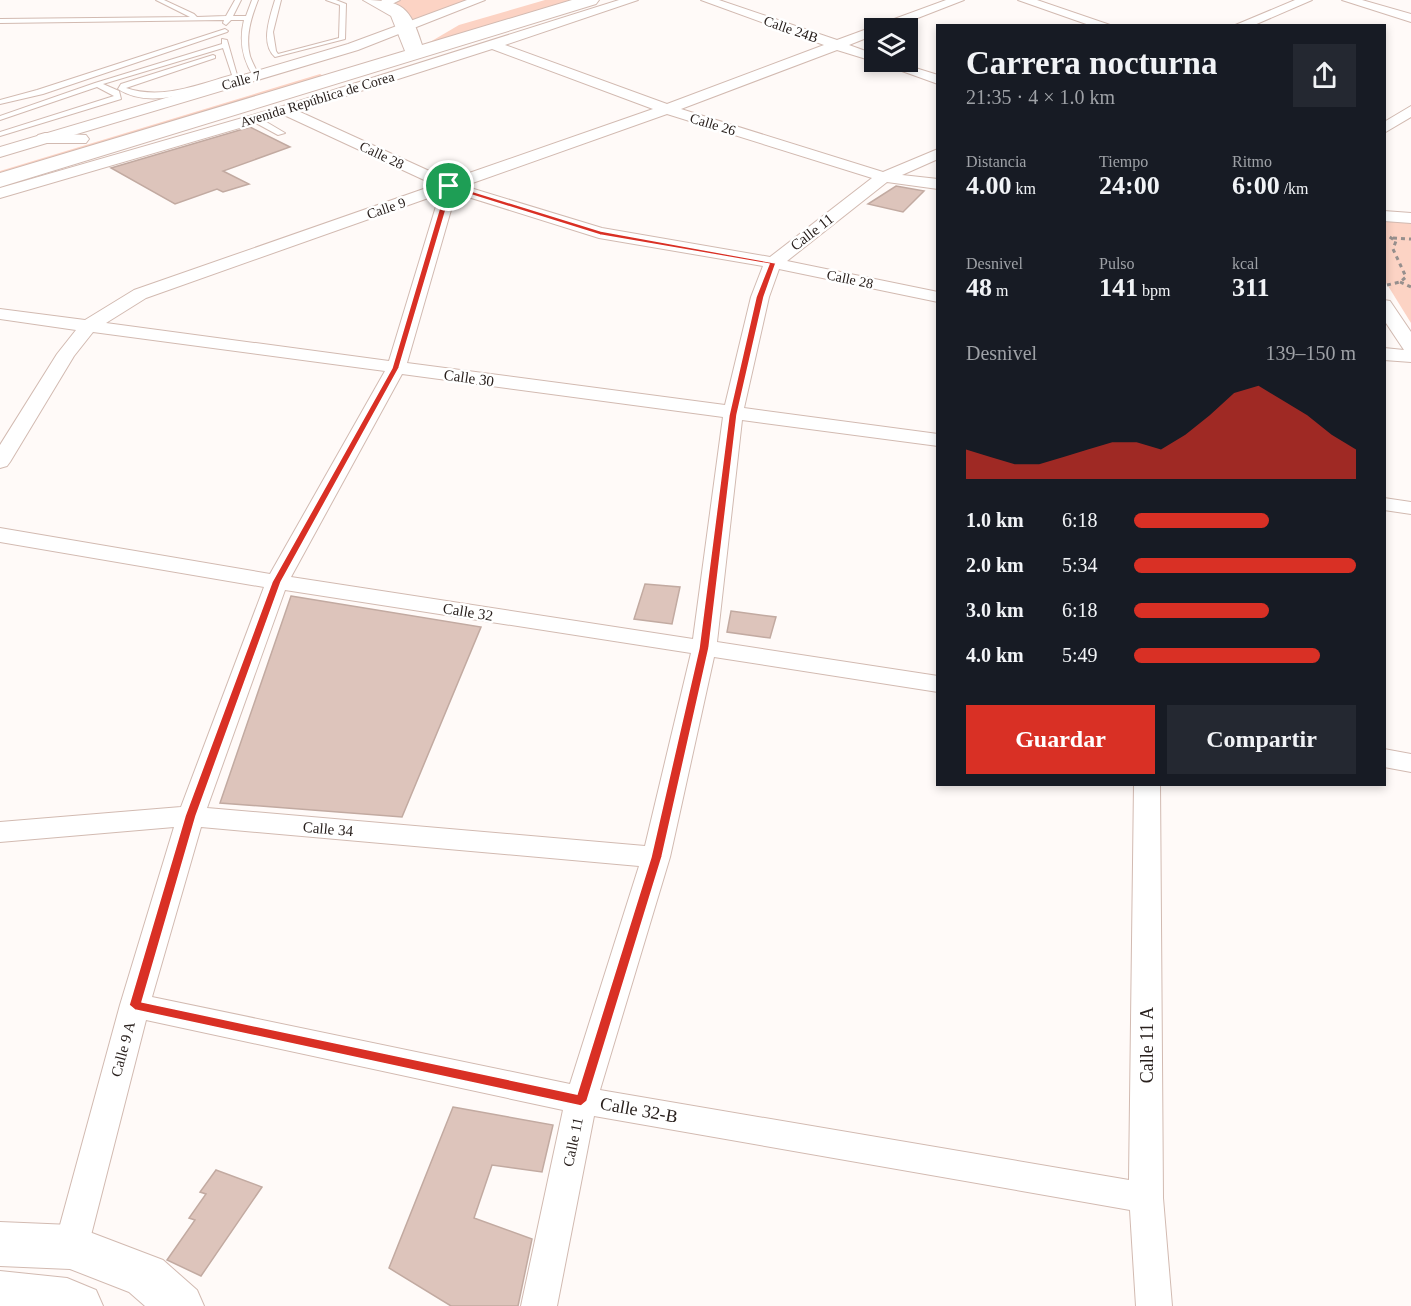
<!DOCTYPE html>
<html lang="es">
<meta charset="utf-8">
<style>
:root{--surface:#171b24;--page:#242831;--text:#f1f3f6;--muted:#9ea1a6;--accent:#d93025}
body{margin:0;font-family:Georgia,serif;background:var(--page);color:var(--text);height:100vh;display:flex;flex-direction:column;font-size:22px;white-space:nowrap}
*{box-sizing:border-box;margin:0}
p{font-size:20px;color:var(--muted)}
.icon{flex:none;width:33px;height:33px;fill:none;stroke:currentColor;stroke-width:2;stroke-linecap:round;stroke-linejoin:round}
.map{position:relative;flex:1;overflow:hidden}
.sheet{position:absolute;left:936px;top:24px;width:450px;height:762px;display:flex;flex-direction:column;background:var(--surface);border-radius:0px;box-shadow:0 3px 9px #0003}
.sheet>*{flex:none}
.buttons{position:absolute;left:864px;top:18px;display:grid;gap:12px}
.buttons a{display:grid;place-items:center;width:54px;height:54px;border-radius:0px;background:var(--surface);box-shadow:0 3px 9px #0003;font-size:30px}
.pin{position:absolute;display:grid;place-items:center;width:51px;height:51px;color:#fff;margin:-26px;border:3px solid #fff;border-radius:50%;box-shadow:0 2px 6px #0007}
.round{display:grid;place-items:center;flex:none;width:63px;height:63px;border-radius:0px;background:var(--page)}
.summary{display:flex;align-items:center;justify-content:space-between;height:102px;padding:0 30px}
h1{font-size:33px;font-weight:800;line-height:45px}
.stats{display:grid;grid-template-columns:repeat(3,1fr);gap:9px;height:102px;padding:6px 30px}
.stats div{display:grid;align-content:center}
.stats b{font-size:26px;font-weight:800}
.stats small{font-size:16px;font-weight:400}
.stats p{font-size:16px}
.chart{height:168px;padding:12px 30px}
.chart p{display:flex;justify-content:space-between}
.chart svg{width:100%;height:108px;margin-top:6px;fill:var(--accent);opacity:.7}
.primary-button{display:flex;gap:12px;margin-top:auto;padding:12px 30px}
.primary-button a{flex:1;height:69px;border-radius:0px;background:var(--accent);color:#fff;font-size:24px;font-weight:800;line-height:69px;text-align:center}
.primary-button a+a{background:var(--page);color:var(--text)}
ul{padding:0 30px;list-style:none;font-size:20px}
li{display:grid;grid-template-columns:96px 72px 1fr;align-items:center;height:45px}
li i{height:15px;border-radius:8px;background:var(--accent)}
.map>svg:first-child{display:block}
</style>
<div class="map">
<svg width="1411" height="1306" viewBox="0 0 1411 1306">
<rect width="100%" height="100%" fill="#fffaf8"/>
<!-- green -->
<g fill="#fcd3c4">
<path d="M401,0H470L412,23L395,2Z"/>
<path d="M545,0H573L434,45L430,42L459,25Z"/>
<path d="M320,74L327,78L0,177V171Z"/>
<path d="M1385,220L1411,222V323L1385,281Z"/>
</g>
<!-- building -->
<g fill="#ddc4bb" stroke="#c2aaa1" stroke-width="1.5">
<path d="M250,127L290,147L223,171L249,184L223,192L217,189L175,204L111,168Z"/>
<path d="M896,186L924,191L903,212L868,204Z"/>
<path d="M645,584L680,587L672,624L634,619Z"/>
<path d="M291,596L481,627L402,817L220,803Z"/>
<path d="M731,611L776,617L770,638L727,632Z"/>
<path d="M453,1107L553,1125L542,1172L492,1165L474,1218L532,1239L518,1306H451L389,1268Z"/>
<path d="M216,1170L262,1187L201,1276L167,1260L195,1220L189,1218L206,1194L200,1192Z"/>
</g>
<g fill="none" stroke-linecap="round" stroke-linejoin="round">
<!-- lane casing -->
<g stroke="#d2bab1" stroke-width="2">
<g id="lane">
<path d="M156,0H164L194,14L197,17L226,16L235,0H241L233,16H246L252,0H258C251,18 245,37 250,56C252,63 258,71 258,77H254C242,59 239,41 244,20H231L226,25L223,23L224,20L0,23V19L190,17Z"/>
<path d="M275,0H281L273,32L276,51L278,54L339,38L340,5L326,0H336L346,4L345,39L275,57C260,43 270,17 275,0Z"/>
<path d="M225,29L228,31L227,32L43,94L0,104V100L37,90Z"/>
<path d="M222,39L227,40L239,82H235L233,79C199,89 152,111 118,89L121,84L213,55L215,56V58L126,88C162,100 197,85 232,75L223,48L103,84L119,91L121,99L0,136V132L114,96L97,87L0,120V116L95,83L222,44Z"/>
<path d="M252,117H258L285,133L278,135L252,121Z"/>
</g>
</g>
<!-- street casing -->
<g stroke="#d2bab1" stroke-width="2">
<g id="street">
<path d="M382,0H400L386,7L380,3Z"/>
<path d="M467,0H485L358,50L0,157V147L348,44Z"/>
<path d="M619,0H638L505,45L667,104L824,45L701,0H719L837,40L946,0H964L892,28H874V35L849,45L874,54L876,62L837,50L681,109L883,172L938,149V159L902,175L938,179V189L887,182L787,261L938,292V302L779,269L769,297L744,408L938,434V446L742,420L717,642L938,676V692L714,657L670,857L600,1090L1129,1180L1134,784H1160L1163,1198L1172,1306H1136L1130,1210L594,1116L557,1306H521L563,1110L146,1020L88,1247L83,1258L71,1263L59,1258L54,1247L120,1005L174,827L0,842V822L181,807L264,587L0,542V528L270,574L385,371L93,332L74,356L10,462L7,466L0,468V445L57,354L76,330L0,319V309L85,320L134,290L435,185L284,115L0,198V188L280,107ZM492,49L653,109L449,180L298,111ZM667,114L872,178L770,257L602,228L464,186ZM449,191L599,238L763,266L751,297L725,405L407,363L453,203ZM434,196L437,203L389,361L106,323L146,298ZM402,374L723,417L693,639L291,577ZM285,590L691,653L645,846L207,808ZM201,827L639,866L570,1084L152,997Z"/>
<path d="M1018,0H1037L1113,26H1092Z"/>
<path d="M1295,0H1312L1252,26H1233Z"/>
<path d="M1342,0H1362L1411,14V22Z"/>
<path d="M877,62H896L938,75V84Z"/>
<path d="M1411,106V117L1384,133V122Z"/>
<path d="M1384,211L1411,213V223L1384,221Z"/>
<path d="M1384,300L1390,301L1411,332V362L1384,360V348L1404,350L1384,320Z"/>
<path d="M1384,498L1411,502V514L1384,510Z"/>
<path d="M1384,749L1411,754V772L1384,767Z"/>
</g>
</g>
<!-- secondary casing -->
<g stroke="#d2bab1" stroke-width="2">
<g id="secondary">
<path d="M363,0C403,0 410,7 422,45L572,0H599L596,4L0,187V173L405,51L391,16Z"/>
<path d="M45,133L86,135L89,139L86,143H38L35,139L38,135Z"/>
<path d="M0,1222L71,1225L163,1260L197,1290L204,1306H145L129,1292L70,1269L0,1266Z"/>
<path d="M0,1271L67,1278L96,1290L103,1306H0Z"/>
</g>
</g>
<!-- path -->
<g stroke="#968f8d" stroke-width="3" stroke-dasharray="4 4" stroke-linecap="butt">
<path d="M1393,238L1411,239"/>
<path d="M1400,282L1411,287"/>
<path d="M1387,285L1400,282L1406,277L1393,249L1396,241L1388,236"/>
</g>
<!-- lane -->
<use href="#lane" fill="#fff" fill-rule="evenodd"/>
<!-- street -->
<use href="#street" fill="#fff" fill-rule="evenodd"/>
<!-- secondary -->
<use href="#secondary" fill="#fff" fill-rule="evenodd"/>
</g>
<!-- route -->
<path fill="#d93025" stroke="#fff" stroke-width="1.5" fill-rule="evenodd" d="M449,184L601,231L776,263L764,297L737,415L709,648L662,857L587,1101L581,1106L135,1010L129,1005L185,816L272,582L392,368L441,203L436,189ZM449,188L600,235L769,264L756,297L729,415L699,648L651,857L577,1094L142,1002L196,816L281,582L399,368L448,203L443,190Z"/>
<g text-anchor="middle" stroke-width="5" stroke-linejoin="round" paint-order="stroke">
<!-- far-street labels -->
<g font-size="14" fill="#29201d" stroke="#fff">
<text transform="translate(791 29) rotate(19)" y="5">Calle 24B</text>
<text transform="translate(241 80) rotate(-16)" y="5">Calle 7</text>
<text transform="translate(317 99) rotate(-17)" y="5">Avenida República de Corea</text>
<text transform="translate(713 124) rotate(17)" y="5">Calle 26</text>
<text transform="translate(382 155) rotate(25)" y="5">Calle 28</text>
<text transform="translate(386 208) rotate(-19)" y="5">Calle 9</text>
<text transform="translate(850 279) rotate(12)" y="5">Calle 28</text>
</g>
<!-- street labels -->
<g font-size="15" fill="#29201d" stroke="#fff">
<text transform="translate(812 232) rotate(-38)" y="5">Calle 11</text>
<text transform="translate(469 378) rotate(8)" y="5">Calle 30</text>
<text transform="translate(468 612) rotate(9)" y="5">Calle 32</text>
<text transform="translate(328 829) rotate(5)" y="5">Calle 34</text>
<text transform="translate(123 1049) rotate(-75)" y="5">Calle 9 A</text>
<text transform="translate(573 1142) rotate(-78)" y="5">Calle 11</text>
</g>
<!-- near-street labels -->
<g font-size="18" fill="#29201d" stroke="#fff">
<text transform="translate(1147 1045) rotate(-90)" y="6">Calle 11 A</text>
<text transform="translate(639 1110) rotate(10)" y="6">Calle 32-B</text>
</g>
</g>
</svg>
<div class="buttons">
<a><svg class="icon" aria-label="layers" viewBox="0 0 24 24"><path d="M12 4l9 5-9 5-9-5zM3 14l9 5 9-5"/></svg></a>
</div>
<div class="pin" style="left:449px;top:186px;background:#1e9e55"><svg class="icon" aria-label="arrive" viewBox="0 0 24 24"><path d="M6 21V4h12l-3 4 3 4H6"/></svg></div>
<section class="sheet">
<div class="summary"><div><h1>Carrera nocturna</h1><p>21:35 · 4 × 1.0 km</p></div><a class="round"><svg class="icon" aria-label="share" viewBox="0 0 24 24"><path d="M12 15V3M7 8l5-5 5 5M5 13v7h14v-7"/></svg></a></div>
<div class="stats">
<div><p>Distancia</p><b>4.00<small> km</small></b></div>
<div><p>Tiempo</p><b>24:00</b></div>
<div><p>Ritmo</p><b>6:00<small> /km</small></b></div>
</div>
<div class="stats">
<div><p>Desnivel</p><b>48<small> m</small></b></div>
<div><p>Pulso</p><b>141<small> bpm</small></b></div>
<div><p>kcal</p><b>311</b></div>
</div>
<div class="chart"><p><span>Desnivel</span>139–150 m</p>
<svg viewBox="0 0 160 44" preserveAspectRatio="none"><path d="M0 44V32L10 35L20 38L30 38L40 35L50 32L60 29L70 29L80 32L90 26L100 18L110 9L120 6L130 12L140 18L150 26L160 32V44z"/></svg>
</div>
<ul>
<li><b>1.0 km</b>6:18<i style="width:61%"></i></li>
<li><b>2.0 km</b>5:34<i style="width:100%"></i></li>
<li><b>3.0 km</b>6:18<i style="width:61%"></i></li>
<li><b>4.0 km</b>5:49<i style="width:84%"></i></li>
</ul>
<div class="primary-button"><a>Guardar</a><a>Compartir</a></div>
</section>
</div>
